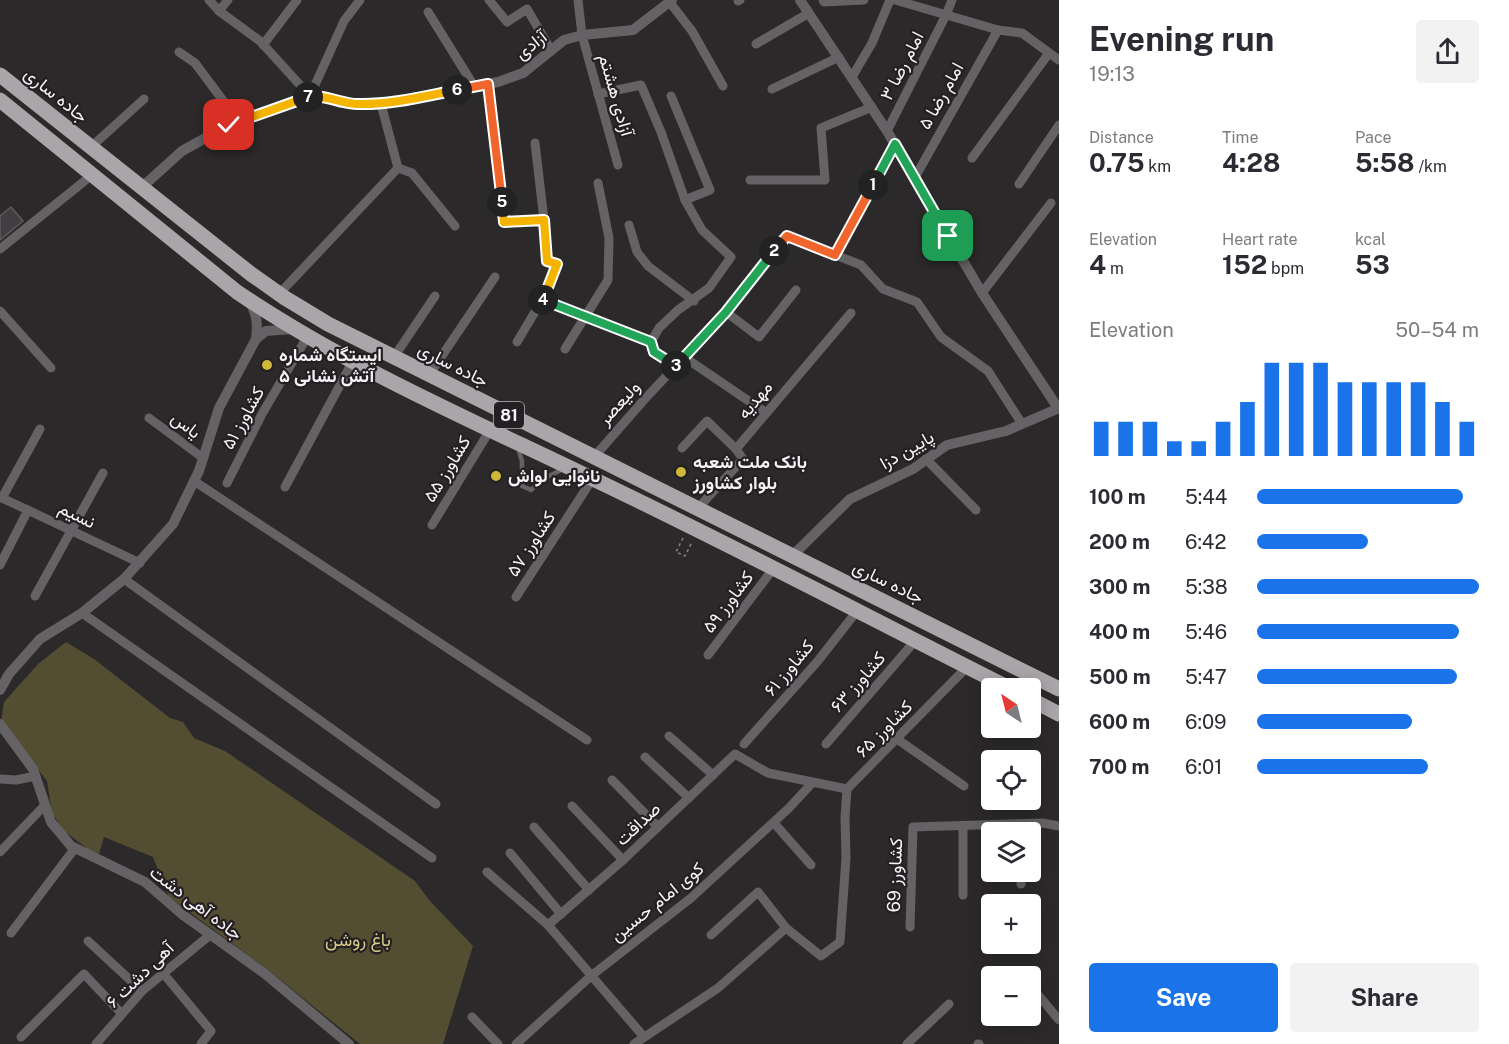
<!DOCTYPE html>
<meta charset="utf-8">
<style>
:root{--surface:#fff;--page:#f2f2f3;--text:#2b2b33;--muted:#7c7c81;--accent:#1a73e8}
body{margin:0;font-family:"Public Sans",Vazirmatn,sans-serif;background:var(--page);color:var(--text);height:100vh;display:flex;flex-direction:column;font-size:22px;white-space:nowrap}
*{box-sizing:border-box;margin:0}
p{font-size:20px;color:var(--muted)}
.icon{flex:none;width:33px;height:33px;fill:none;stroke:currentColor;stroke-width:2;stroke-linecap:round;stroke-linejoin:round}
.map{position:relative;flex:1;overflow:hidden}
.drawer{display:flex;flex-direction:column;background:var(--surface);width:450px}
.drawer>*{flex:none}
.needle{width:39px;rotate:325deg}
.controls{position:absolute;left:981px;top:678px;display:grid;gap:12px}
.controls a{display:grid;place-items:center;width:60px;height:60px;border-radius:6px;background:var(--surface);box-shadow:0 3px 15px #0003;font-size:30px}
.pin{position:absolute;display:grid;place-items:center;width:51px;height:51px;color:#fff;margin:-26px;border-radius:12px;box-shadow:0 3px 9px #0006}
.km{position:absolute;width:30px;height:30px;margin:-15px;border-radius:50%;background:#222;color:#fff;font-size:16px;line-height:30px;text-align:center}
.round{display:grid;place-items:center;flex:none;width:63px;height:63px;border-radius:6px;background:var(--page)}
.head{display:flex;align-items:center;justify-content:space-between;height:102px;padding:0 30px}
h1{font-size:33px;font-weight:700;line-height:45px}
.stats{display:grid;grid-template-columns:repeat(3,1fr);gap:9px;height:102px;padding:6px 30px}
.stats div{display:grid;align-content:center}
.stats b{font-size:26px;font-weight:700}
.stats small{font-size:16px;font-weight:400}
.stats p{font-size:16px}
.chart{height:168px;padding:12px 30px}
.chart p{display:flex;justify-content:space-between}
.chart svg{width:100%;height:108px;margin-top:6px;stroke:var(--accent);stroke-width:6}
.cta{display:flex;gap:12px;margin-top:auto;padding:12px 30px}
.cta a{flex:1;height:69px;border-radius:6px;background:var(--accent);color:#fff;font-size:24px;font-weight:700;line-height:69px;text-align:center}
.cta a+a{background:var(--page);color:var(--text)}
ul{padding:0 30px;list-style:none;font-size:20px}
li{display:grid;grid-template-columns:96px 72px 1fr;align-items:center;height:45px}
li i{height:15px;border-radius:8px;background:var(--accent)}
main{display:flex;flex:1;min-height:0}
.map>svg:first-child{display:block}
</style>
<main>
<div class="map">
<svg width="1059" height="1044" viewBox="0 0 1059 1044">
<rect width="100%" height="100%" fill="#2c292b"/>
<!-- green -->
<path fill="#534d31" d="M66,642L94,659L170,718L183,722L194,738L225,751L415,881L429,900L473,946L443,1044H360L267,969L169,897L153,857L104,837L99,854L93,853L63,830L52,812L47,781L1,722L4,702L38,664Z"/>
<!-- building -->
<path fill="#413d40" stroke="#5d595c" stroke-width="1.5" d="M11,207L23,221L0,240V216Z"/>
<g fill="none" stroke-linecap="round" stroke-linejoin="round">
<!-- path -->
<path stroke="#868486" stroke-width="1.5" stroke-dasharray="3 3" stroke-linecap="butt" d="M683,538L676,552L685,556L692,542"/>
<!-- service -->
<path stroke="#646264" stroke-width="4.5" d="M518,448L522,461V486L531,490L545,478L563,469"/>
<!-- minor -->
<g stroke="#646264" stroke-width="9">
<path d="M209,0L219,11L260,41L310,96L344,21L360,0"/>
<path d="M489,0L507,22L527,9L551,50"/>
<path d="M578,0L582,35L618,165"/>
<path d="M668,0L692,31L723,86"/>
<path d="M823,0L824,2L864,0"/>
<path d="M895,0L998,30L1022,33L1059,60"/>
<path d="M738,1L740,0"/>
<path d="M219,11L228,0"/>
<path d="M428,12L474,86"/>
<path d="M756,44L809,13"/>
<path d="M263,45L297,0"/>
<path d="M179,52L195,63L239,122"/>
<path d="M852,77L872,43L890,0"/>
<path d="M488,84L504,222L544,220L547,260L557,264L542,300L651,342L654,352L676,366"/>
<path d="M772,89L839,57"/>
<path d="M598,94L641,85L661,132L685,200L702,230L731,257L709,288L678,310L659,328L651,342"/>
<path d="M671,96L710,190L685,200"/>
<path d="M887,131L946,15L952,0"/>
<path d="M535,143L544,220"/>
<path d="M91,147L144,99"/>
<path d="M972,158L1049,53"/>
<path d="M398,168L412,173L455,226"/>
<path d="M914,179L998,30"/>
<path d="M750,180H825L821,128L872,107"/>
<path d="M1019,184L1059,125"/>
<path d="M629,225L637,252L648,266L694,301"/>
<path d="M787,236L861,265L883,289L917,302L941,337L988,371L1022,424"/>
<path d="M0,249L92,175"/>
<path d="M835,255L895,144"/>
<path d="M982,293L1051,203"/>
<path d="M279,294L398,168L381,104"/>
<path d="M0,311L51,368"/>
<path d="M726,312L759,337L796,290"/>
<path d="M517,342L542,300"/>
<path d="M565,349L608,280L609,238L598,183"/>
<path d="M394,357L435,296"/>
<path d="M684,357L765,412"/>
<path d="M429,375L495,277"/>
<path d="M149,418L203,458"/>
<path d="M682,448L707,421L736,449"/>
<path d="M594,457L643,401L726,312L772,254"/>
<path d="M926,459L976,510"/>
<path d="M194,481L587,740"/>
<path d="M227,483L262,414L307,337"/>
<path d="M285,487L353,361"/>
<path d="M0,497L140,563"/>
<path d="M2,498L40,429"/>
<path d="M698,508L743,459L736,449L851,313"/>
<path d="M432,525L490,430"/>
<path d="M0,565L28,510"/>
<path d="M124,579L436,804"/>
<path d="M35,596L103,473"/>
<path d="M516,597L593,478"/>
<path d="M82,613L432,858"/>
<path d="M708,655L773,569"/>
<path d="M669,736L713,775"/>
<path d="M897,739L964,786"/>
<path d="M744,744L817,662L857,611"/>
<path d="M826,744L915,641"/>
<path d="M645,757L689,798"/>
<path d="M0,779L16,780L36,776"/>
<path d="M612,780L658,827"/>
<path d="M572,806L623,860"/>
<path d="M774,823L811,865"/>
<path d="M534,827L589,890"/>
<path d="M0,852L45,805"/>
<path d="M510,853L561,914"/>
<path d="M487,872L548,925"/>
<path d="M1021,884L1022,872"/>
<path d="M963,895V827"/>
<path d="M910,927L913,827L1043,823L1059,826"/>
<path d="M786,928L821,956L840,942L846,858L845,817L847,789"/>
<path d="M11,933L75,848"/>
<path d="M88,941L142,991"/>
<path d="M163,973L211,1031L201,1044"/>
<path d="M1023,976H1024"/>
<path d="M1030,985L1059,1020"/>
<path d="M472,1017L498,1044"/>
<path d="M21,1037L84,974L122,1014"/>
<path d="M644,1037L548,925L623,860L735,754L768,773L847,789L967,667"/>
<path d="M96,1044L142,991L210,935"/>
<path d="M516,1044L591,976L691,898L789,808L813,782"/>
<path d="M634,1044L718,988L786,928L758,892L711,935"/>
<path d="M907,1044L949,1004"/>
<path d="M978,1044H979"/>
</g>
<!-- tertiary -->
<g stroke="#646264" stroke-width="10">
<path d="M800,0L887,131L982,293L1058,408"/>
<path d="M141,188L182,151L229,125L310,96L325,97L340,103L381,104L498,82L523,73L564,40L582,35L633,30L672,0"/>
<path d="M256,339L266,331L293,329"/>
<path d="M792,556L850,499L913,469L947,445L1006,431L1059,408"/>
<path d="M0,690L9,674L40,639L82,613L124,579L173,524L199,471L219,408L256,339C258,324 257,314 249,301"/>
<path d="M0,724L33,769L51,822L71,846L145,882L183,915L264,973L349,1044"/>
</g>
<!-- trunk -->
<g stroke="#aaa5a8" stroke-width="15">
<path d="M0,75L251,274L285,298L328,324L1059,689"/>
<path d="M0,100L237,292C348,367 471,420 591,478C732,545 870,618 1009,688"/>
<path d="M1030,699L1059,714"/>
</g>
</g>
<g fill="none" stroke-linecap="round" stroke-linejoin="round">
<!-- split-1 casing -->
<g stroke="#fff" stroke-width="12">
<path id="split-1" d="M873,185L895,144L948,236"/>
</g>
<!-- split-2 casing -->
<g stroke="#fff" stroke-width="12">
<path id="split-2" d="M774,251L787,236L835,255L873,185"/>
</g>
<!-- split-3 casing -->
<g stroke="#fff" stroke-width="12">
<path id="split-3" d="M676,366L726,312L774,251"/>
</g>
<!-- split-4 casing -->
<g stroke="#fff" stroke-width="12">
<path id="split-4" d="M543,300L651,342L654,352L676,366"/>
</g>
<!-- split-5 casing -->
<g stroke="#fff" stroke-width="12">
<path id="split-5" d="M502,202L504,222L544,220L547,261L557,264L543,300"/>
</g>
<!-- split-6 casing -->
<g stroke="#fff" stroke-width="12">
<path id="split-6" d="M457,90L488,84L502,202"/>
</g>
<!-- split-7 casing -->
<g stroke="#fff" stroke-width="12">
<path id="split-7" d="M308,97C325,94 341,104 358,104C391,105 425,96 457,90"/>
</g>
<!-- split-8 casing -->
<g stroke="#fff" stroke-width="12">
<path id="split-8" d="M229,125L308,97"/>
</g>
<!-- split-1 -->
<use href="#split-1" stroke="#22a559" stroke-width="8"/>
<!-- split-2 -->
<use href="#split-2" stroke="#f0652b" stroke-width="8"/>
<!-- split-3 -->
<use href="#split-3" stroke="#22a559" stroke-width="8"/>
<!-- split-4 -->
<use href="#split-4" stroke="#22a559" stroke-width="8"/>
<!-- split-5 -->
<use href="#split-5" stroke="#f5b400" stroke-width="8"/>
<!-- split-6 -->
<use href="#split-6" stroke="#f0652b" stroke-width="8"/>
<!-- split-7 -->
<use href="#split-7" stroke="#f5b400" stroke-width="8"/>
<!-- split-8 -->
<use href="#split-8" stroke="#f5b400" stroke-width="8"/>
</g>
<!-- markers -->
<g fill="#ceb837" stroke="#231f22" stroke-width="2">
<circle cx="267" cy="365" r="6"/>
<circle cx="681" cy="472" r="6"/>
<circle cx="496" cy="476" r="6"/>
</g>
<g text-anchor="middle" stroke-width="4.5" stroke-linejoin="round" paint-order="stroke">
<!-- shield labels -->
<rect fill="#231f22" stroke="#b6b3b6" stroke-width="1.5" x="494" y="402" width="30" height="26" rx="4.5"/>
<g font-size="16" font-weight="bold" fill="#f5f3f5">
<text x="509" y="421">81</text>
</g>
<!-- street labels -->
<g font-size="18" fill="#f5f3f5" stroke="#231f22">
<text transform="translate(531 45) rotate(-38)" y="6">آزادی</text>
<text transform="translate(902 66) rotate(-63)" y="6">امام رضا ۳</text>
<text transform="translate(56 95) rotate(39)" y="6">جاده ساری</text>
<text transform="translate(616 95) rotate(74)" y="6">آزادی هشتم</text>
<text transform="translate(941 96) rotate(-61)" y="6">امام رضا ۵</text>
<text transform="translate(453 365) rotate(27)" y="6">جاده ساری</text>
<text transform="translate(755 400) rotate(-50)" y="6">مهدیه</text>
<text transform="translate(619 403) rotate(-48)" y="6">ولیعصر</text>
<text transform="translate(243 418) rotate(-61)" y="6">کشاورز ۵۱</text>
<text transform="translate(186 425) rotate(37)" y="6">یاس</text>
<text transform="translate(907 450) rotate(-30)" y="6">پایین دزا</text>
<text transform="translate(447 469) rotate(-59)" y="6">کشاورز ۵۵</text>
<text transform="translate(77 515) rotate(26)" y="6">نسیم</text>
<text transform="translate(531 544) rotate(-57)" y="6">کشاورز ۵۷</text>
<text transform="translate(888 582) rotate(26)" y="6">جاده ساری</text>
<text transform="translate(728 602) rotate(-53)" y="6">کشاورز ۵۹</text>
<text transform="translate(789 668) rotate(-50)" y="6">کشاورز ۶۱</text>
<text transform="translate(858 682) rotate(-49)" y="6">کشاورز ۶۳</text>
<text transform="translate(884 729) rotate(-45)" y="6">کشاورز ۶۵</text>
<text transform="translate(638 824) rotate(-43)" y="6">صداقت</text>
<text transform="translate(895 875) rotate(-88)" y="6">کشاورز 69</text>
<text transform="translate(657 902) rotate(-39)" y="6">کوی امام حسین</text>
<text transform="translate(196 903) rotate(37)" y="6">جاده آهی دشت</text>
<text transform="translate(140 975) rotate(-44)" y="6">آهی دشت ۶</text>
</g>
<!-- poi labels -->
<g font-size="18" font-weight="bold" fill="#f5f3f5" stroke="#231f22" text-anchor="start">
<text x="279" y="361">ایستگاه شماره<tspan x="279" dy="21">۵ آتش نشانی</tspan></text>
<text x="693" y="468">بانک ملت شعبه<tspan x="693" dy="21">بلوار کشاورز</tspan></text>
<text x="508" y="482">نانوایی لواش</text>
</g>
<!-- park labels -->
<g font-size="18" fill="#d7cb8b" stroke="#231f22">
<text x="358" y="946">باغ روشن</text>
</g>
</g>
</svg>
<div class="controls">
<a><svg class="needle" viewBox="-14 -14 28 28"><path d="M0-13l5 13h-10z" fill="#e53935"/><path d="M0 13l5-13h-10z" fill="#7c7c81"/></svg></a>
<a><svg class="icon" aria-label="locate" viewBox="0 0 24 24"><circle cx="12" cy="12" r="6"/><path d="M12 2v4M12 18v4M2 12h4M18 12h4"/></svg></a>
<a><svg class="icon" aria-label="layers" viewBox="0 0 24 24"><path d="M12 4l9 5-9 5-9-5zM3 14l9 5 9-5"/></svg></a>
<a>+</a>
<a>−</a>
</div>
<div class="pin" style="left:948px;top:236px;background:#1e9e55"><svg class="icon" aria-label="arrive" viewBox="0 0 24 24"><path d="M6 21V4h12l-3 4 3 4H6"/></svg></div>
<div class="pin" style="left:229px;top:125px;background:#d93025"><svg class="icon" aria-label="check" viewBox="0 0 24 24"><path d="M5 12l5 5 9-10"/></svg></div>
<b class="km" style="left:873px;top:185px">1</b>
<b class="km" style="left:774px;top:251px">2</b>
<b class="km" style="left:676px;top:366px">3</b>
<b class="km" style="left:543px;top:300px">4</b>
<b class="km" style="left:502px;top:202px">5</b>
<b class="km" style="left:457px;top:90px">6</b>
<b class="km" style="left:308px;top:97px">7</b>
</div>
<section class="drawer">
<div class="head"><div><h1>Evening run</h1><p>19:13</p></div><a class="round"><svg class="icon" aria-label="share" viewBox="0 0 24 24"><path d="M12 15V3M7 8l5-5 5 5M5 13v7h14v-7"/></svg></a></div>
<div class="stats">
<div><p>Distance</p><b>0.75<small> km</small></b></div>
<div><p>Time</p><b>4:28</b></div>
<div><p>Pace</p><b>5:58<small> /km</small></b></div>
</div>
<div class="stats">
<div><p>Elevation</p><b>4<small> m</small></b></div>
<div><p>Heart rate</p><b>152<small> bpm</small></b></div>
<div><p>kcal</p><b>53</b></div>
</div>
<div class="chart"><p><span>Elevation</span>50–54 m</p>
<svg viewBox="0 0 160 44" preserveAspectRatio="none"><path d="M5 44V30M15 44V30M25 44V30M35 44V38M45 44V38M55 44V30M65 44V22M75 44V6M85 44V6M95 44V6M105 44V14M115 44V14M125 44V14M135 44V14M145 44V22M155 44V30"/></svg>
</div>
<ul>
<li><b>100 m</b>5:44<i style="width:93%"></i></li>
<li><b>200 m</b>6:42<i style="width:50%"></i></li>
<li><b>300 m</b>5:38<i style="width:100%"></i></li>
<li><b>400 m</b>5:46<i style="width:91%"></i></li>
<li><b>500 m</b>5:47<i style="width:90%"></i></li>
<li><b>600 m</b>6:09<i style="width:70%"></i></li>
<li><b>700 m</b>6:01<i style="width:77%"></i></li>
</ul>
<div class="cta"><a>Save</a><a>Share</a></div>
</section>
</main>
